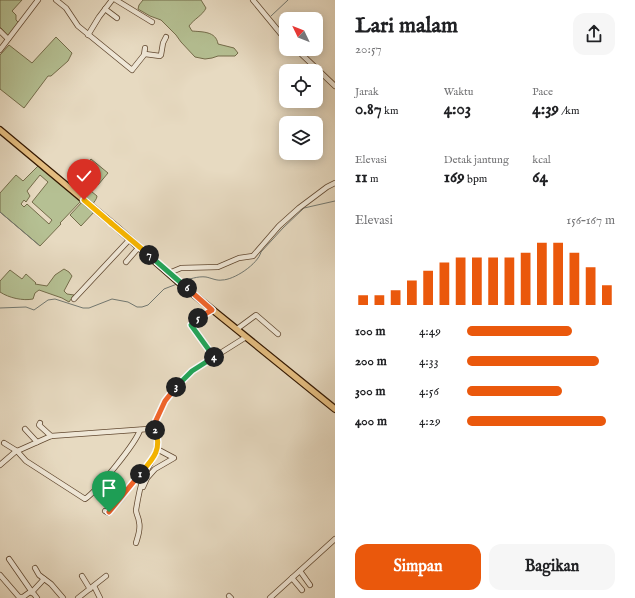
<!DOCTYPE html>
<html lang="id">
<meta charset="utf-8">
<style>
:root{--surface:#fff;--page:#f6f6f6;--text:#202124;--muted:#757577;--accent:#ea580c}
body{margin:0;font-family:"IM FELL English",serif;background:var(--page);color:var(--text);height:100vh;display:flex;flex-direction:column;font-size:15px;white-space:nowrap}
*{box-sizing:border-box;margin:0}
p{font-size:13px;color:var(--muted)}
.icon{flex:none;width:22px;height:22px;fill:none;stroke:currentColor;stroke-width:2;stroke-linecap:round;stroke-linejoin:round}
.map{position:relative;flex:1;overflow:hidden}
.sheet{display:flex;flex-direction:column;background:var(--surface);width:300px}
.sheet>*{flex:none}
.needle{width:26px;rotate:313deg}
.controls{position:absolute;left:279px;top:12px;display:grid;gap:8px}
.controls a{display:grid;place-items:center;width:44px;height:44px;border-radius:8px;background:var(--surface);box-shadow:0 2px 10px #0003;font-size:20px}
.pin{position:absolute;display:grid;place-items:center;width:34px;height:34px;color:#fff;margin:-41px -17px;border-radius:50% 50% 50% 0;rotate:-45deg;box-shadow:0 0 4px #0007}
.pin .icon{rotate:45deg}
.km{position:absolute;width:20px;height:20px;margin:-10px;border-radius:50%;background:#222;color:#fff;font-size:11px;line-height:20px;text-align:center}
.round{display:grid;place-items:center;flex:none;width:42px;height:42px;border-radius:12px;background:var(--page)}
.summary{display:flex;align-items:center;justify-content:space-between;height:68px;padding:0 20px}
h1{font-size:22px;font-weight:700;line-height:30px}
.figures{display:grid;grid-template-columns:repeat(3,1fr);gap:6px;height:68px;padding:4px 20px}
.figures div{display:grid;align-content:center}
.figures b{font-size:17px;font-weight:700}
.figures small{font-size:11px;font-weight:400}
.figures p{font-size:11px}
.chart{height:112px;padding:8px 20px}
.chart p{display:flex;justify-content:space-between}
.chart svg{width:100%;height:72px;margin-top:4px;stroke:var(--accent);stroke-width:6}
.primary-button{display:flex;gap:8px;margin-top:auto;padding:8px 20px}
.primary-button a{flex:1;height:46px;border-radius:12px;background:var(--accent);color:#fff;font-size:16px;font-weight:700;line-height:46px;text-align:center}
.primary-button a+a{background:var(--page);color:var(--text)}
ul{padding:0 20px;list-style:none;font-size:13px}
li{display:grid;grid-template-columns:64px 48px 1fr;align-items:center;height:30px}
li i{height:10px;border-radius:5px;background:var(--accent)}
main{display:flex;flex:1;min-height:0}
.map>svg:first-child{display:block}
</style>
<main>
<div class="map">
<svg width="335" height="598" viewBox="0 0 335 598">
<rect width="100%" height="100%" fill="#e7dac1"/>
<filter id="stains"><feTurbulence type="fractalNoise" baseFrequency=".005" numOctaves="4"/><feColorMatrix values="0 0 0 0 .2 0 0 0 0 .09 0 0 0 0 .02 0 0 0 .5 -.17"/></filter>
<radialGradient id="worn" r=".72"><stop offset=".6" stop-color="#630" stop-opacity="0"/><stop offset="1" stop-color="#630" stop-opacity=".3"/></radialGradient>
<!-- green -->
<g fill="#b5c093" stroke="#746c4a" fill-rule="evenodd">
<path d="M0,0H22L12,11L16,15V20L19,23L8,36L0,27Z"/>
<path d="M143,0H201L206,8C203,15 194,19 189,26L192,31C202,32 216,31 218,44L234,48L238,53L235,56H218L212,58L205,59L195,57L181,42L176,35L161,20L150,16L138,9L139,5Z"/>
<path d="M56,37L72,53L68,61L51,76H48L24,108L0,89V55L9,45L32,63Z"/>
<path d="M91,159L108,173L98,185L81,171Z"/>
<path d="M39,165L81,201L60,223L61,224L40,246L0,212V193L16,175L23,181ZM40,175L48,182L32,202L52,220L49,224L27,204L24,207L21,204L24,200L26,202L30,196L27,191Z"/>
<path d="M75,186L79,187H86L97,196C97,199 94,202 92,205L71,187Z"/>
<path d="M83,201L95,211L81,226L70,215Z"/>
<path d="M64,269L69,272L72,276L64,291L67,294L74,295L69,302L62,298L39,290L35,293L33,299C23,301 9,298 0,292V281L10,270L22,279L26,274L36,283L35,284L47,286L55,275Z"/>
</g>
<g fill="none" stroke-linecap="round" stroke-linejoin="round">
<!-- stream -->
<g stroke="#727871" stroke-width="1">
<path d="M271,16L288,0"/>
<path d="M0,212L39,245"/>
<path d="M182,282C189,279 198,276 206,277C211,278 217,281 222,280C234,280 258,264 261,252L283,228L304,208L335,201"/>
<path d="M0,308L26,307L34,310L48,300L55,299L83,308H89L112,299L128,302L137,307H142L148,305L164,289L177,284"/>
</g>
<!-- minor casing -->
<g stroke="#614830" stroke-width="6">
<g id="minor">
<path d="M56,0L66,8L78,26L132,70L144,55L145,48"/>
<path d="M116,0L152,22"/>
<path d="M253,0L286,40"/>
<path d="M105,9L117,18"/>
<path d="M0,31L8,39"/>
<path d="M88,35L99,17L112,0"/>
<path d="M296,49L335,86"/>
<path d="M0,50L38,0"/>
<path d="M145,54L160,56L161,55L163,43L166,37"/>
<path d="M126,262L139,247"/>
<path d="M169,273L181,268L218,267L239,258L253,256L279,226L299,208L327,187L335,183"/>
<path d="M74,299L130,239"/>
<path d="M212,310L198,318L191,325L214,357"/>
<path d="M237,329L256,315L278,334"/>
<path d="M40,423L39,425L51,436"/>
<path d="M25,429L37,442"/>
<path d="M4,443L17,451L26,461L85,499C97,491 136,443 140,430"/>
<path d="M0,465L15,452L51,436L148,429L153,427L165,401L183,380L192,371L246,337"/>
<path d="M143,487L147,478L155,469L174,458L157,449"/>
<path d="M105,511L109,513L111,510L147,466"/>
<path d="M136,543C138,536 141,529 139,522C139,518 136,514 136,510C137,504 141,484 143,479C150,460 164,449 153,427"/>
<path d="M9,559L32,592L44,579"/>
<path d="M35,568L39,575L51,584L63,598"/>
<path d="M300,571L310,585"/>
<path d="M0,575L19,597H23L30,592L34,594L37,598"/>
<path d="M82,576L90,589"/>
<path d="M292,578L302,590"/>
<path d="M94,586L100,598"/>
<path d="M229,596L231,598"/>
<path d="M78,598L106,576"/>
<path d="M270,598L335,539"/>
</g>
</g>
<!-- major casing -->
<g stroke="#341800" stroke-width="8">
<path id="major" d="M0,130L115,226L182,285L335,409"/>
</g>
<!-- minor -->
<use href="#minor" stroke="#efe7d7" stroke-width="4.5"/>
<!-- major -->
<use href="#major" stroke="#e4bd80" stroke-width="5.5"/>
</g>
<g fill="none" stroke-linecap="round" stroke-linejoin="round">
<!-- split-1 casing -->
<g stroke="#fff" stroke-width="8">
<path id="split-1" d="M109,512L140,474"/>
</g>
<!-- split-2 casing -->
<g stroke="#fff" stroke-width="8">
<path id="split-2" d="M140,474C152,460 163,450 155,430"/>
</g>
<!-- split-3 casing -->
<g stroke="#fff" stroke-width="8">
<path id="split-3" d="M155,430L153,427L165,401L176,387"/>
</g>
<!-- split-4 casing -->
<g stroke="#fff" stroke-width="8">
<path id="split-4" d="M176,387L192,371L214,357"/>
</g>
<!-- split-5 casing -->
<g stroke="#fff" stroke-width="8">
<path id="split-5" d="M198,318L191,325L214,357"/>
</g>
<!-- split-6 casing -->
<g stroke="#fff" stroke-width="8">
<path id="split-6" d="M187,288L212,310L198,318"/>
</g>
<!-- split-7 casing -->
<g stroke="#fff" stroke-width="8">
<path id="split-7" d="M149,255L187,288"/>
</g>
<!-- split-8 casing -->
<g stroke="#fff" stroke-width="8">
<path id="split-8" d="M111,223L149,255"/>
</g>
<!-- split-9 casing -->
<g stroke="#fff" stroke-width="8">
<path id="split-9" d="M84,200L111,223"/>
</g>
<!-- split-1 -->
<use href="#split-1" stroke="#f0652b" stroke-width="5"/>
<!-- split-2 -->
<use href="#split-2" stroke="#f5b400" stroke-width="5"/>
<!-- split-3 -->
<use href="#split-3" stroke="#f0652b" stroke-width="5"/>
<!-- split-4 -->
<use href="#split-4" stroke="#22a559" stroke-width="5"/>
<!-- split-5 -->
<use href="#split-5" stroke="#22a559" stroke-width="5"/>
<!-- split-6 -->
<use href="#split-6" stroke="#f0652b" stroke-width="5"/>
<!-- split-7 -->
<use href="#split-7" stroke="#22a559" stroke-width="5"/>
<!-- split-8 -->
<use href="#split-8" stroke="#f5b400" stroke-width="5"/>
<!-- split-9 -->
<use href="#split-9" stroke="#f5b400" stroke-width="5"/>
</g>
<rect width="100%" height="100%" filter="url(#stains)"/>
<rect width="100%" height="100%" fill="url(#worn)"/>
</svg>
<div class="controls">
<a><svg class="needle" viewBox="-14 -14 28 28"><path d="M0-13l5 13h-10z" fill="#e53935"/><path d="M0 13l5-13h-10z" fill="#757577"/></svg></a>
<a><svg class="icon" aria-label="locate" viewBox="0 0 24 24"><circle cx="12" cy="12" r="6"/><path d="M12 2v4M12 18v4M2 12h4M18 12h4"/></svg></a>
<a><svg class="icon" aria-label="layers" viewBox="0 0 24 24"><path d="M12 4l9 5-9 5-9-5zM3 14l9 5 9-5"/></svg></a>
</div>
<div class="pin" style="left:109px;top:512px;background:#1e9e55"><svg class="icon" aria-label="arrive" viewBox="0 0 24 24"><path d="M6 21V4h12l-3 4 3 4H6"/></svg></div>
<div class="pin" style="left:84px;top:200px;background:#d93025"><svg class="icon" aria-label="check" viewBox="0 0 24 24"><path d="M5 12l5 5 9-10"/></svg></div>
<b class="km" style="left:140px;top:474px">1</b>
<b class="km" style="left:155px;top:430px">2</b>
<b class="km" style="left:176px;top:387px">3</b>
<b class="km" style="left:214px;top:357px">4</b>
<b class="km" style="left:198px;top:318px">5</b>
<b class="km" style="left:187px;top:288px">6</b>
<b class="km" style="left:149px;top:255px">7</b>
</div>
<section class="sheet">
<div class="summary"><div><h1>Lari malam</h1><p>20:57</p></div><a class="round"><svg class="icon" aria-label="share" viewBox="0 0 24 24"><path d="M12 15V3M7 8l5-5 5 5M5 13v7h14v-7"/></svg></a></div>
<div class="figures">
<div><p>Jarak</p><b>0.87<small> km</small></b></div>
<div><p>Waktu</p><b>4:03</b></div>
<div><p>Pace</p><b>4:39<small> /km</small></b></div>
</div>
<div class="figures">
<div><p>Elevasi</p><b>11<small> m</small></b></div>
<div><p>Detak jantung</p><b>169<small> bpm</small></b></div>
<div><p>kcal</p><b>64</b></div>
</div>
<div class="chart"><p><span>Elevasi</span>156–167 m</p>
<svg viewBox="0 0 160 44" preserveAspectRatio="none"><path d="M5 44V38M15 44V38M25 44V35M35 44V29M45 44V23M55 44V18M65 44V15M75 44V15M85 44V15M95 44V15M105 44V12M115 44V6M125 44V6M135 44V12M145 44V21M155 44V32"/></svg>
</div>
<ul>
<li><b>100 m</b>4:49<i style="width:71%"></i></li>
<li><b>200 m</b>4:33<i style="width:89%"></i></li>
<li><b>300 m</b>4:56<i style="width:64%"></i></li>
<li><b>400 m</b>4:29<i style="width:94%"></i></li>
</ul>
<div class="primary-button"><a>Simpan</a><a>Bagikan</a></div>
</section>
</main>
